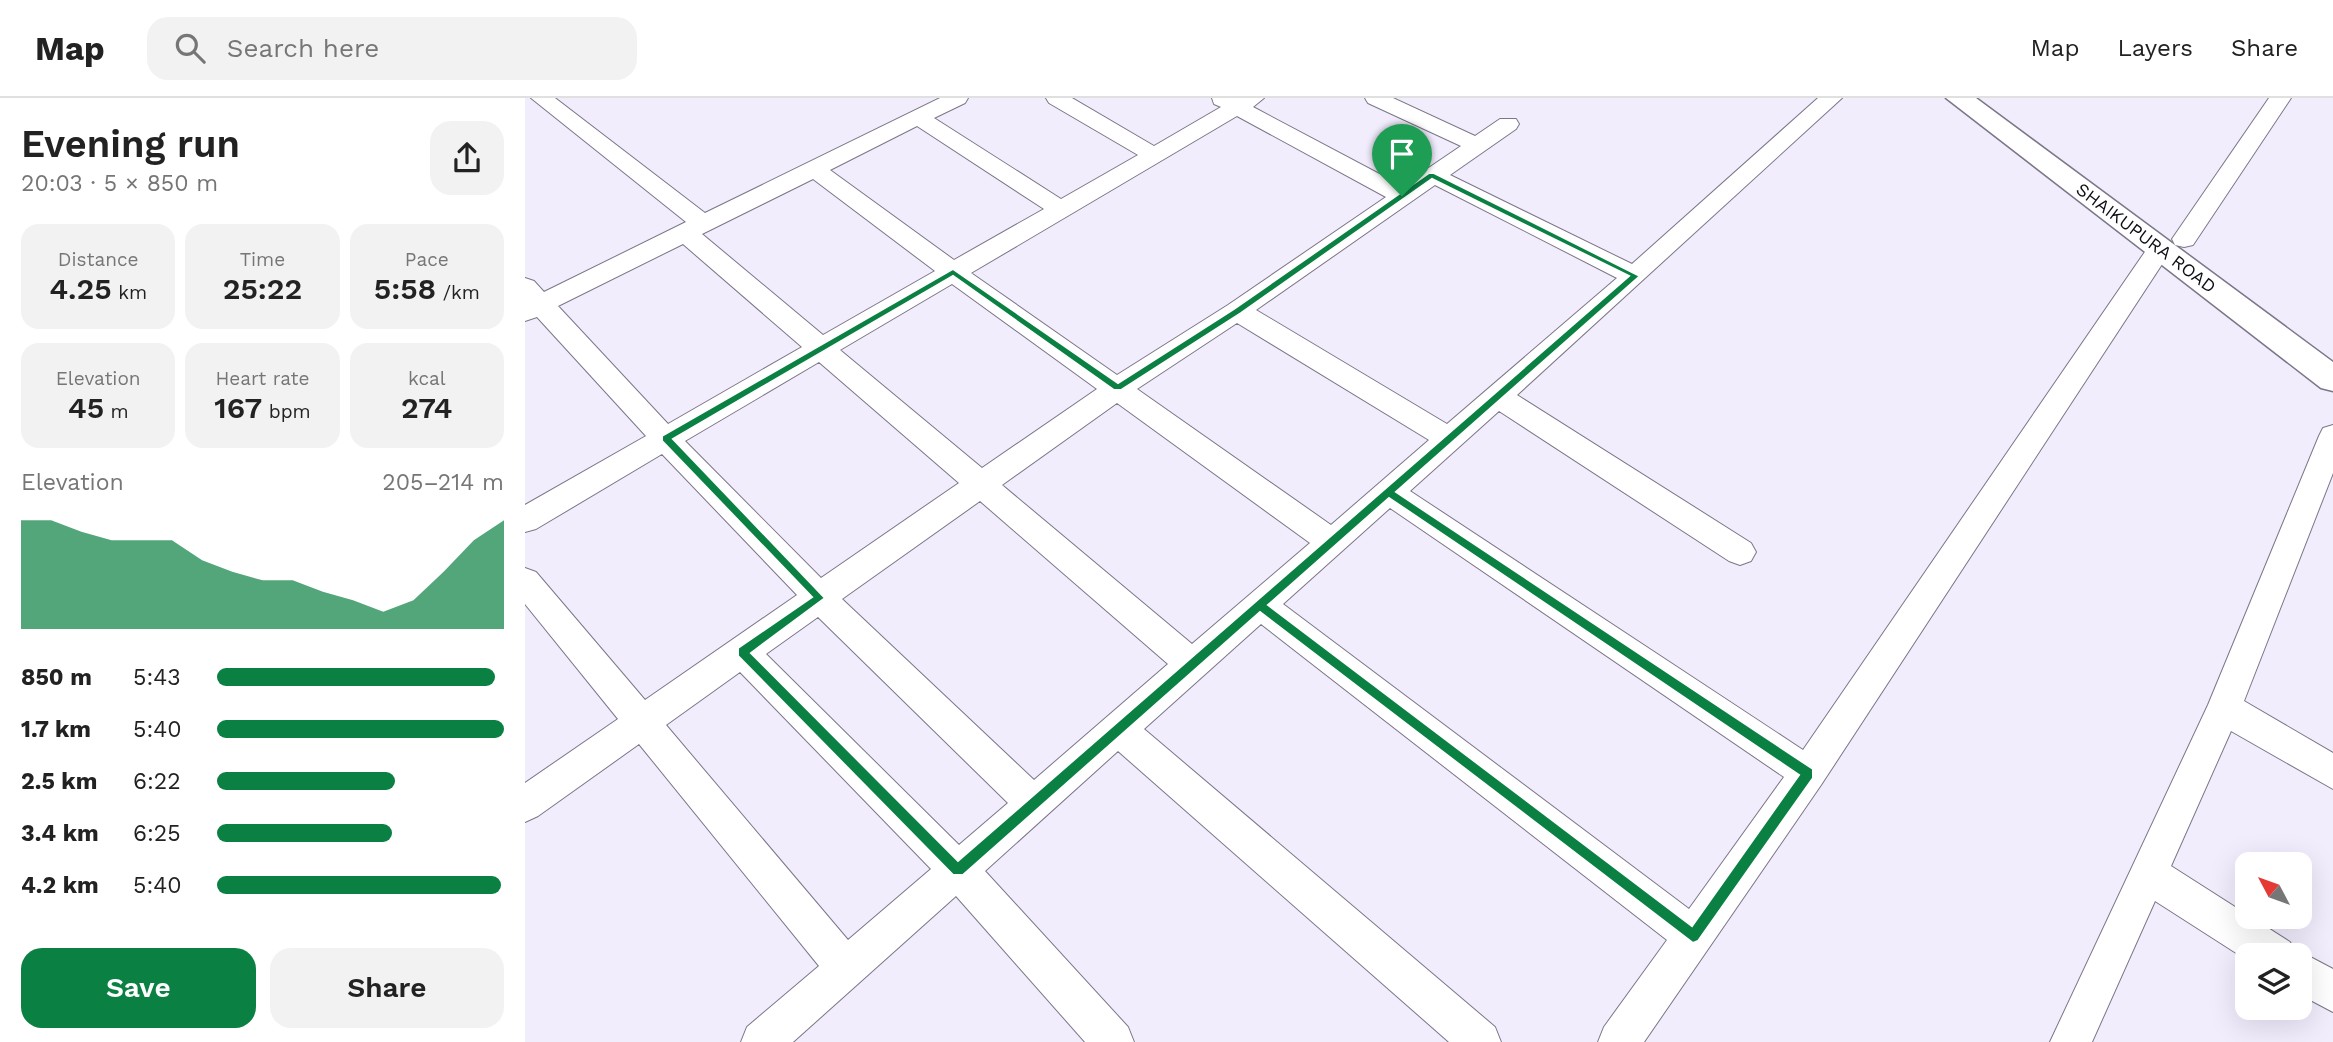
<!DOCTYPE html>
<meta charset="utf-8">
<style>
:root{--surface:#fff;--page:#f2f2f2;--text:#222;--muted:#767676;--line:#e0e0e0;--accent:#0b8043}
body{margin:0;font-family:"Work Sans",sans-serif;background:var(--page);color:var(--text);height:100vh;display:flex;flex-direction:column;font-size:26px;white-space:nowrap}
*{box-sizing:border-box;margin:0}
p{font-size:23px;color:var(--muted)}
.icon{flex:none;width:38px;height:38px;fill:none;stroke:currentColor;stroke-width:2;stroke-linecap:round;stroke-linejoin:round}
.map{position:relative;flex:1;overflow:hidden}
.sheet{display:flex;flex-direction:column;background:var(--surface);width:525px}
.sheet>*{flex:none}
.needle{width:46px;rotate:311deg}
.buttons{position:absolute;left:1710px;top:754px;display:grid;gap:14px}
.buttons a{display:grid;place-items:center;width:77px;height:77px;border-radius:14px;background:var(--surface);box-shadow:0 7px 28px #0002;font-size:35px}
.pin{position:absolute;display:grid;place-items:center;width:60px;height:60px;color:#fff;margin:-72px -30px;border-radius:50% 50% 50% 0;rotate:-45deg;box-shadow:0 0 7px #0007}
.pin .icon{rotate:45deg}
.round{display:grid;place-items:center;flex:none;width:74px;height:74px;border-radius:21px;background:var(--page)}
.overview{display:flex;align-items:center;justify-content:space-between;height:119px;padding:0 21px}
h1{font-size:38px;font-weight:600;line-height:52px}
.figures{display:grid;grid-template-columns:repeat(3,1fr);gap:10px;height:119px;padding:7px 21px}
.figures div{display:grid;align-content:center;border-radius:18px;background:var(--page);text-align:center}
.figures b{font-size:30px;font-weight:600}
.figures small{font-size:19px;font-weight:400}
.figures p{font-size:19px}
.chart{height:196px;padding:14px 21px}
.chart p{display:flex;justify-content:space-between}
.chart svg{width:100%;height:126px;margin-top:7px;fill:var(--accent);opacity:.7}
.action{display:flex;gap:14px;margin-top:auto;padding:14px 21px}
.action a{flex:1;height:80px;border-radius:21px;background:var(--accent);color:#fff;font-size:28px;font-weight:600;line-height:80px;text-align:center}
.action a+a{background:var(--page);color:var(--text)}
ul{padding:0 21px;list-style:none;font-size:23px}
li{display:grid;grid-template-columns:112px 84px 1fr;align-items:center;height:52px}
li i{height:18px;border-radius:9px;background:var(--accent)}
header{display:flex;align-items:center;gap:42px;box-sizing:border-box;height:98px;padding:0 35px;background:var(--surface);border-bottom:2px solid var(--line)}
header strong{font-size:33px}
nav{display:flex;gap:38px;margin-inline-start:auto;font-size:24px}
.search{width:490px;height:63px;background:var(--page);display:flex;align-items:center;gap:18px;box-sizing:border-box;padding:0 24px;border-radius:21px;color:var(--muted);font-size:26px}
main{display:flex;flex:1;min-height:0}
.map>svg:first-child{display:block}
</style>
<header>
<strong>Map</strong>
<div class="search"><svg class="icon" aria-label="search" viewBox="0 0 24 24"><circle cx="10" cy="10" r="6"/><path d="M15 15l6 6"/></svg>Search here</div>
<nav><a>Map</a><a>Layers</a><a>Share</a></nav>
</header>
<main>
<section class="sheet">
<div class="overview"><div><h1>Evening run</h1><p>20:03 · 5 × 850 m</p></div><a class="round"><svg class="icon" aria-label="share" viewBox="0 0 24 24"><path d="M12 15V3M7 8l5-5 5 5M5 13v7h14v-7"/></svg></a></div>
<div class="figures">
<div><p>Distance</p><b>4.25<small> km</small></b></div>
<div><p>Time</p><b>25:22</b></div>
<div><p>Pace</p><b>5:58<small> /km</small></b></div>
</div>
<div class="figures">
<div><p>Elevation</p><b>45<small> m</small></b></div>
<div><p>Heart rate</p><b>167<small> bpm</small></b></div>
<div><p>kcal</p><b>274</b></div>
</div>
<div class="chart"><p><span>Elevation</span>205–214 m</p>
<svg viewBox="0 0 160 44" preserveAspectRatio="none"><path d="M0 44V6L10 6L20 10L30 13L40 13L50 13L60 20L70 24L80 27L90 27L100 31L110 34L120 38L130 34L140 24L150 13L160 6V44z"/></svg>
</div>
<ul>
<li><b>850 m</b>5:43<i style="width:97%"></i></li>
<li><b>1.7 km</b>5:40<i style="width:100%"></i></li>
<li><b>2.5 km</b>6:22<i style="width:62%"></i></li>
<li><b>3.4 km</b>6:25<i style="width:61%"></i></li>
<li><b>4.2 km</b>5:40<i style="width:99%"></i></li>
</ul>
<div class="action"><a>Save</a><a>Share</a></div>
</section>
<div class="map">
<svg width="1808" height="944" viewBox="0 0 1808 944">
<rect width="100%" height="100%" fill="#f2edfd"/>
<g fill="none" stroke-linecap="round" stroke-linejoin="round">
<!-- minor casing -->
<g stroke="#7c7687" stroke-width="2">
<g id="minor">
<path d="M6,0H30L180,115L415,0H443L440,5L409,20L536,101L613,57L524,5L521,0H547L629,48L696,9L689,6L687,0H739L728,9L877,88L936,48L843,5L840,0H868L950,38L975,21H991L994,26L991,31L925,77L1107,166L1293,0H1317L992,297L1226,445L1231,454L1226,463L1215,467L1204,463L974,313L885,393L1278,652L1626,145L1635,143L1644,145L1647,151L1296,687L1119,944H1073L1079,929L1142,842L736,526L619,631L970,929L976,944H924L593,653L460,773L603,929L609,944H560L431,798L268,944H216L222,929L294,868L114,646L13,718L0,724V685L93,621L0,506V470L11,474L120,602L272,497L137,356L11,431L0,434V407L121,338L12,219L0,223V180L9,183L19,194L161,124ZM712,18L861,99L703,207L592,277L446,175ZM392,28L519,111L429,162L305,72ZM288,81L410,173L298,237L177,136ZM910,87L1092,180L922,326L731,212ZM158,146L277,249L143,326L33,208ZM427,186L572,291L457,370L315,252ZM712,225L904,342L806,427L612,291ZM294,264L434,385L296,480L160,343ZM592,305L785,445L667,546L477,387ZM455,403L643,566L509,682L317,501ZM865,410L1259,679L1164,811L758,506ZM293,519L483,705L434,747L241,556ZM215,574L406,771L323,842L141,627Z"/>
<path d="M1744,0H1766L1668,147L1659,149L1650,147L1647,141Z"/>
<path d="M1808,327V375L1719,603L1808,655V691L1706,633L1646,768L1765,844L1770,855L1774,853L1808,871V914L1774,896V858H1722V862L1630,803L1567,944H1525L1683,607L1794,338L1798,330Z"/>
</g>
</g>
<!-- trunk casing -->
<g stroke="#7c7687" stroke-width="3">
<path id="trunk" d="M1421,0H1451L1808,264V293L1796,290Z"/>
</g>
<!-- minor -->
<use href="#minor" fill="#fff" fill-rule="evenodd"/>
<!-- trunk -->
<use href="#trunk" fill="#fff" fill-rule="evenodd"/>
</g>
<!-- route -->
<path fill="#0b8043" stroke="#fff" stroke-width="2" fill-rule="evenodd" d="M904,75H909L1115,178L871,394L1288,671V680L1173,843L1168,845L735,514L438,777H428L213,558V550L287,499L137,343V338L428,171L593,285L709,211ZM907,81L1104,178L433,763L226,555L300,500L148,341L428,178L589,292H596L716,215ZM864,400L1274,677L1167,828L743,507Z"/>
<g text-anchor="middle" stroke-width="7" stroke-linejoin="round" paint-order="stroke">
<!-- far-street labels -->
<g font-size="18" fill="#0f0c13" stroke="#fff">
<text transform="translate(1621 140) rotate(37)" y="6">SHAIKUPURA ROAD</text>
</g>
</g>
</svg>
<div class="buttons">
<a><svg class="needle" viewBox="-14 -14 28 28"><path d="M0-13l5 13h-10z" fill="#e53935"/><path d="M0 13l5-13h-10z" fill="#767676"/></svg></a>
<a><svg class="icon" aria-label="layers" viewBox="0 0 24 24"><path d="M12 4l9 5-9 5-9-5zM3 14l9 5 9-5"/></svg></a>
</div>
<div class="pin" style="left:877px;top:98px;background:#1e9e55"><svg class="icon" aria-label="arrive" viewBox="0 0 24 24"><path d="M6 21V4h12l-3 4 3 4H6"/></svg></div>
</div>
</main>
